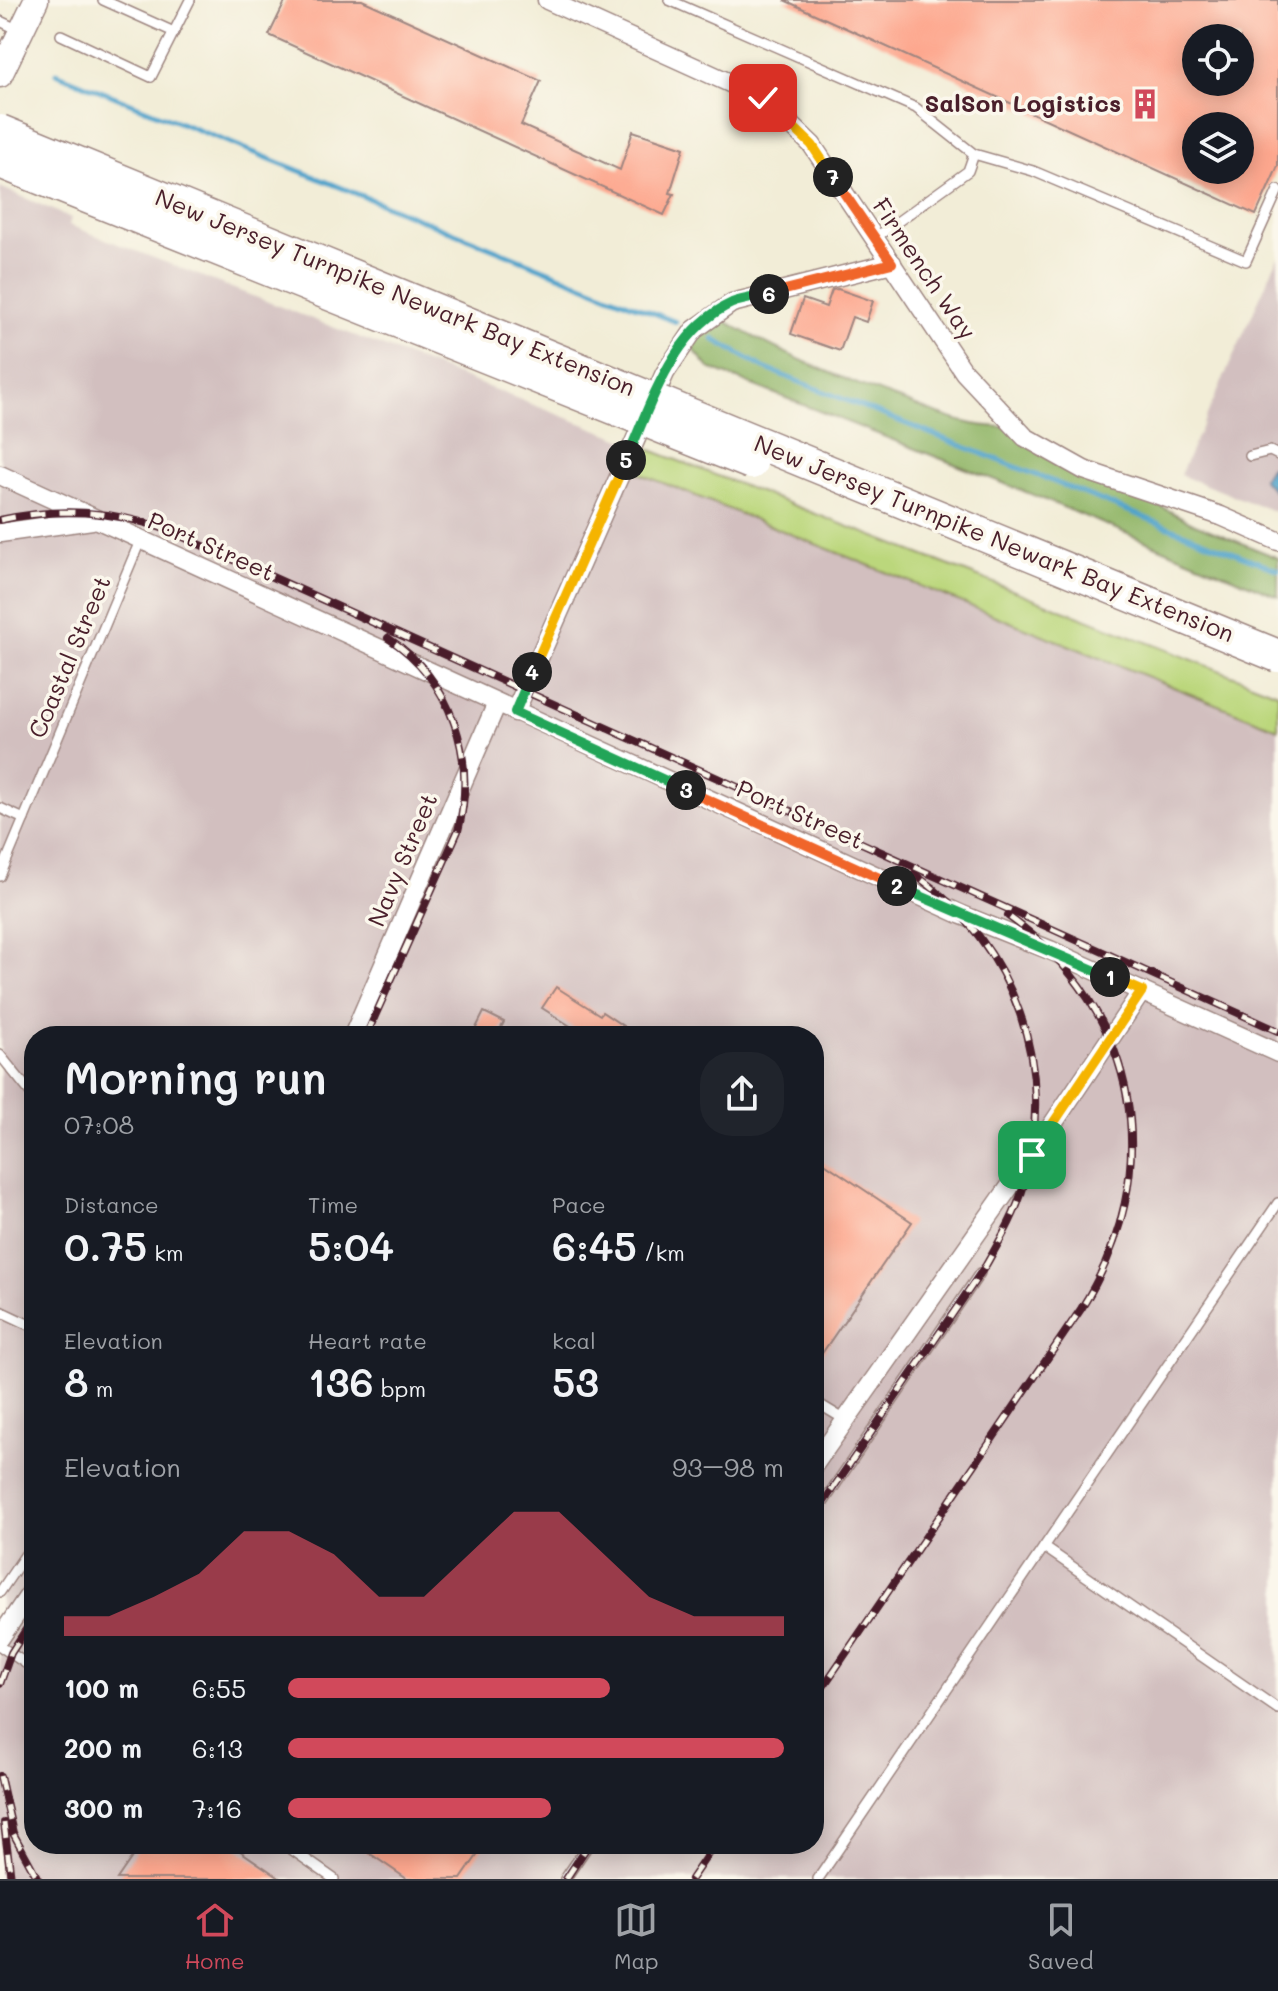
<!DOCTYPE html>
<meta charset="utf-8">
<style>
:root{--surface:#171b24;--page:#20242c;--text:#f1f3f6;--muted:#9ea1a6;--line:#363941;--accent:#d1495b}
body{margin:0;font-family:Mali,sans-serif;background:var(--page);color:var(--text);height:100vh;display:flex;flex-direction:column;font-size:30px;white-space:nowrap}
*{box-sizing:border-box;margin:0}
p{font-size:26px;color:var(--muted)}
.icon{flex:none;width:44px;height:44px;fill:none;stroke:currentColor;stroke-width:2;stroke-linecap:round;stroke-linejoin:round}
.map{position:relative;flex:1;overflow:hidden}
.details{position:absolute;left:24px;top:1026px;width:800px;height:828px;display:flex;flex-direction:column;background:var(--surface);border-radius:32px;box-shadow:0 4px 20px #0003}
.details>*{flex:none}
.fabs{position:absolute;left:1182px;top:24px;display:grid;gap:16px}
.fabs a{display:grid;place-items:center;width:72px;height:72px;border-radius:50%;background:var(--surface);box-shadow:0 4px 20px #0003;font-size:40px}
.pin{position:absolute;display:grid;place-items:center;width:68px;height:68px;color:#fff;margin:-34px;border-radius:16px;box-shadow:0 4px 12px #0006}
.km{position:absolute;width:40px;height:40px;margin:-20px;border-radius:50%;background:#222;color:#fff;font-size:22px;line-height:40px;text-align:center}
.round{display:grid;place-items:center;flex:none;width:84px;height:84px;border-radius:32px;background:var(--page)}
.summary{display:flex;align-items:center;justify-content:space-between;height:136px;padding:0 40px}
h1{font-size:44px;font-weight:600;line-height:60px}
.metrics{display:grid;grid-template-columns:repeat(3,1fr);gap:12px;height:136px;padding:8px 40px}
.metrics div{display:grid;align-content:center}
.metrics b{font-size:40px;font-weight:600}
.metrics small{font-size:22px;font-weight:400}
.metrics p{font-size:22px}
.chart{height:224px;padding:16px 40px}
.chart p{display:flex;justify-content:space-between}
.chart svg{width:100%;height:144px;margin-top:8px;fill:var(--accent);opacity:.7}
ul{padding:0 40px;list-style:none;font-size:26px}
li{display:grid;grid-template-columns:128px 96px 1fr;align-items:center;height:60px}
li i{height:20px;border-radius:10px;background:var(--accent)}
.dock{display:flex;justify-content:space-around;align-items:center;height:112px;border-top:2px solid var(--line);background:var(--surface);font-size:22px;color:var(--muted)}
.dock a{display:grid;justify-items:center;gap:4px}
.dock .selected{color:var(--accent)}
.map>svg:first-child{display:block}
</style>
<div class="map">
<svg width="1278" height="1879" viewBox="0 0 1278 1879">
<rect width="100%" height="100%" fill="#fbf7ec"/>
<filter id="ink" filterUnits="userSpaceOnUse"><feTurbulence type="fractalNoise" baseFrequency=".0125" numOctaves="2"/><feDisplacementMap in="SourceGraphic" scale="16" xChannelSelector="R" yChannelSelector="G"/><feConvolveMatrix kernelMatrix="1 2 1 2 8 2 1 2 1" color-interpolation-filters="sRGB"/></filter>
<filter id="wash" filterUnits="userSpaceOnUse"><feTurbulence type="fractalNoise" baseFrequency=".006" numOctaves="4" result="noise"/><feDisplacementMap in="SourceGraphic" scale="32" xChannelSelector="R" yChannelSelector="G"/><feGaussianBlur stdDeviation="1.8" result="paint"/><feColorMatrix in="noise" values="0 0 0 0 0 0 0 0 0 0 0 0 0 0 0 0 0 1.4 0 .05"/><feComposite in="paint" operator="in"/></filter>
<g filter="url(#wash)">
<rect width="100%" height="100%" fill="#f2edd7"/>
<!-- industrial -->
<g fill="#d2bfbf" fill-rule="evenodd">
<path d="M0,187L71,218L69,225L1278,693V1879H0ZM34,1036H814V1844H34Z"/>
<path d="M1278,257V513L1180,475Z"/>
</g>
<!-- green -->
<path fill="#bbd77c" stroke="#827b54" stroke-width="2" d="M648,449L1278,693V729L638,473Z"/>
<!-- forest -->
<path fill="#94b86c" stroke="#6f6c4c" stroke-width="2" d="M722,319C781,354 841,379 906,402C941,415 967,427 1005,427L1195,524L1278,558V596L1031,494L709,368L689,344Z"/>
<!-- water -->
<path fill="#4fa3cb" stroke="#4c617b" stroke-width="2" d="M1271,467L1278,469V494L1262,479Z"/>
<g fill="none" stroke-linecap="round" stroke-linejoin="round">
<!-- stream -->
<g stroke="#4fa3cb" stroke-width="5">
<path d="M56,73L676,322"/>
<path d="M713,339L764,368L1278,570"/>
</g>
</g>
<g id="blocks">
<!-- building -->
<g fill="#fda78e" fill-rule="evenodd">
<path d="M286,0H362L541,81L521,125L620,170L633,131L684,148L670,193L674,194L664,215L269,35Z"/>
<path d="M784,0H1278V166L1256,215ZM1196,38H1240V82H1196ZM1196,126H1240V170H1196Z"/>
<path d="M838,289L873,301L866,322L852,317L840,351L791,334L803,299L826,307L832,290Z"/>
<path d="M556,987L600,1015L602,1012L638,1036H586L542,1008Z"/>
<path d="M484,1012L504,1022L497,1036H472Z"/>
<path d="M814,1156L912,1222L814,1365Z"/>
<path d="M141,1844H230L281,1879H117Z"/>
<path d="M356,1844H485L461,1879H407Z"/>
</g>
</g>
</g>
<g filter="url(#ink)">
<use href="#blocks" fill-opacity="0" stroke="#9e8681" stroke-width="2"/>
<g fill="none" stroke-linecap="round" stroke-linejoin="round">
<!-- lane casing -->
<g stroke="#9e8681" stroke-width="12">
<g id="lane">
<path d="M103,0L174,32"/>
<path d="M669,0L916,108L974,154L968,171L875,238"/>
<path d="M0,21L19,30"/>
<path d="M61,35L151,77L190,0"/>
<path d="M974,154L1033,171L1246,261L1278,190"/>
<path d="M1250,456L1270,451L1278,455"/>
<path d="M0,808L24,819"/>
<path d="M0,876L140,541"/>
<path d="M0,1055L34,1097"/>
<path d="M0,1311L34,1327"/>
<path d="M814,1401L847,1421"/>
<path d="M814,1516L980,1273"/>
<path d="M1044,1547L1278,1709"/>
<path d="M0,1592L34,1542"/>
<path d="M0,1646L34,1669"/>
<path d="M284,1844L334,1879"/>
<path d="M565,1879L589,1844"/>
<path d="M818,1879L1278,1203"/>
</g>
</g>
<!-- street casing -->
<g stroke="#9e8681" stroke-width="21">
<g id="street">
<path d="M547,0L763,98L812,145L964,372L1025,437L1084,470L1221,516L1278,541"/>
<path d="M0,475L962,915L1050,950L1278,1053"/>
<path d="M0,533L92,520"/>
<path d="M515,712L665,373L694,330L732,303L892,263"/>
<path d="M353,1036L497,703"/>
<path d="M814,1465L1032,1155L1142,991"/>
<path d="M0,1638L34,1588"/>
</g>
</g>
<!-- secondary casing -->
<g stroke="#9e8681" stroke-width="27">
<path id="secondary" d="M0,75L36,0"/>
</g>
<!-- lane -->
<use href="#lane" stroke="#fff" stroke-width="9"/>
<!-- street -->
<use href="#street" stroke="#fff" stroke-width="18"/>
<!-- secondary -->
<use href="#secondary" stroke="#fff" stroke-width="24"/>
<!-- rail casing -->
<g stroke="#4a1f2b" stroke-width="8">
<g id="rail">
<path d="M0,520C59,507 111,510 168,530L1278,1031"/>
<path d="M366,1036L458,831C477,758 452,680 388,638"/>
<path d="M814,1516L986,1265C1000,1240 1015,1216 1023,1188C1058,1070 1016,945 914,874"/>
<path d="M0,1684L11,1653L34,1617"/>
<path d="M814,1700L1081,1309C1167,1173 1142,1011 1008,916"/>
<path d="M0,1776L13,1833L38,1879"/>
<path d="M4,1823L11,1879"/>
<path d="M566,1879L589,1844"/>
<path d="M691,1879L715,1844"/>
</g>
</g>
<!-- rail -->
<use href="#rail" stroke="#fbf7ec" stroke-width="5" stroke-dasharray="15" stroke-linecap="butt"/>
<!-- highway-bridge casing -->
<g stroke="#9e8681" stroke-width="35" stroke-linecap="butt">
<g id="highway-bridge">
<path d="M0,131L1278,656"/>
<path d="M0,162L751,463"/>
</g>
</g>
<!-- highway-bridge -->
<use href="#highway-bridge" stroke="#fff" stroke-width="32"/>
</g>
</g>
<g fill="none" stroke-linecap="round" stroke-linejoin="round" filter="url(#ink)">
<!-- split-1 casing -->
<g stroke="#fff" stroke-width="16">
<path id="split-1" d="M1032,1155L1142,991L1110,977"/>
</g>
<!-- split-2 casing -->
<g stroke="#fff" stroke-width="16">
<path id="split-2" d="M897,886L1110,977"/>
</g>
<!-- split-3 casing -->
<g stroke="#fff" stroke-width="16">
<path id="split-3" d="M686,790L897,886"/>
</g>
<!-- split-4 casing -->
<g stroke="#fff" stroke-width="16">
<path id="split-4" d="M532,672L515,712L686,790"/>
</g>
<!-- split-5 casing -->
<g stroke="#fff" stroke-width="16">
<path id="split-5" d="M532,672L626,460"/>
</g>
<!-- split-6 casing -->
<g stroke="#fff" stroke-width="16">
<path id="split-6" d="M626,460C651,405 672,330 732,303C743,299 757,297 769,294"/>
</g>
<!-- split-7 casing -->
<g stroke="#fff" stroke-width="16">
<path id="split-7" d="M769,294L892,263L833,177"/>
</g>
<!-- split-8 casing -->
<g stroke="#fff" stroke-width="16">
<path id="split-8" d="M763,98L812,145L833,177"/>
</g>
<!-- split-1 -->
<use href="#split-1" stroke="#f5b400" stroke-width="10"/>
<!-- split-2 -->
<use href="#split-2" stroke="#22a559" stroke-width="10"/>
<!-- split-3 -->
<use href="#split-3" stroke="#f0652b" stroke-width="10"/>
<!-- split-4 -->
<use href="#split-4" stroke="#22a559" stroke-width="10"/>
<!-- split-5 -->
<use href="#split-5" stroke="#f5b400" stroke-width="10"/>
<!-- split-6 -->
<use href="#split-6" stroke="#22a559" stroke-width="10"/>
<!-- split-7 -->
<use href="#split-7" stroke="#f0652b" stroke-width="10"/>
<!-- split-8 -->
<use href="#split-8" stroke="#f5b400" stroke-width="10"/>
</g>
<!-- icons -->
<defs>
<g id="building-bare" transform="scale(2.4)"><path d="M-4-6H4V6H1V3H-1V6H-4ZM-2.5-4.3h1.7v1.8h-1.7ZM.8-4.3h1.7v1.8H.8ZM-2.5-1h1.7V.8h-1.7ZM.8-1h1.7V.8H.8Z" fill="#d1495b" stroke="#fbf7ec" stroke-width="2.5" paint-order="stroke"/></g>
</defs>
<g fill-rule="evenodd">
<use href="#building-bare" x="1145" y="104"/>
</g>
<g text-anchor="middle" stroke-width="7" stroke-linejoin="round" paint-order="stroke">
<!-- poi labels -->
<g font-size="24" font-weight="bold" fill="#4a1f2b" stroke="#fbf7ec" text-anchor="end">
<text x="1121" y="112">SalSon Logistics</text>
</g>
<!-- street labels -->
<g font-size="24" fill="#4a1f2b" stroke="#fbf7ec">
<text transform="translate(924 269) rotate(56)" y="8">Firmench Way</text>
<text transform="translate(395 293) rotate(22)" y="8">New Jersey Turnpike Newark Bay Extension</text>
<text transform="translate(994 539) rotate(22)" y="8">New Jersey Turnpike Newark Bay Extension</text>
<text transform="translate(211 547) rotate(24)" y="8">Port Street</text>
<text transform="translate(70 657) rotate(-67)" y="8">Coastal Street</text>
<text transform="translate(800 815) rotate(24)" y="8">Port Street</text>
<text transform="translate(403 860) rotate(-67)" y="8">Navy Street</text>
</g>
</g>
</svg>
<div class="fabs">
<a><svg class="icon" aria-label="locate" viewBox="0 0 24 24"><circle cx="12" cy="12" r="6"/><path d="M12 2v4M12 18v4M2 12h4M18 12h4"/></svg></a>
<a><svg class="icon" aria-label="layers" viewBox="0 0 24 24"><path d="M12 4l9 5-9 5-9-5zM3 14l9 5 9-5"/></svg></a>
</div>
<div class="pin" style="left:1032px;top:1155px;background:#1e9e55"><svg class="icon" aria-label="arrive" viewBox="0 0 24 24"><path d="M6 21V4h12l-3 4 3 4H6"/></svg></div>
<div class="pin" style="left:763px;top:98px;background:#d93025"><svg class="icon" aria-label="check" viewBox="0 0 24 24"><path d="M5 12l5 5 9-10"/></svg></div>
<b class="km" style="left:1110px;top:977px">1</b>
<b class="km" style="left:897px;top:886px">2</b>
<b class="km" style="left:686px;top:790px">3</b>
<b class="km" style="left:532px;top:672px">4</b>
<b class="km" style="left:626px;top:460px">5</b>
<b class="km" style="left:769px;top:294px">6</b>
<b class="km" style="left:833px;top:177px">7</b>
<section class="details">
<div class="summary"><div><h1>Morning run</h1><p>07:08</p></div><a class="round"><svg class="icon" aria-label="share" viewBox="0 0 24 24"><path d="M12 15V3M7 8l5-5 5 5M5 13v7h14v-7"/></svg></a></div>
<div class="metrics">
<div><p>Distance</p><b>0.75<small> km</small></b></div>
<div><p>Time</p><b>5:04</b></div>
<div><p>Pace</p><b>6:45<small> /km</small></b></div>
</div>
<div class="metrics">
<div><p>Elevation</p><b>8<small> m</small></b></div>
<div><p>Heart rate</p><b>136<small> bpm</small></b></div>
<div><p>kcal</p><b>53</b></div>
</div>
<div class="chart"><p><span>Elevation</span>93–98 m</p>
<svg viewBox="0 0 160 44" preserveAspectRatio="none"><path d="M0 44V38L10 38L20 32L30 25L40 12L50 12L60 19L70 32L80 32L90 19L100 6L110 6L120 19L130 32L140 38L150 38L160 38V44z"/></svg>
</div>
<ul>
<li><b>100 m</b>6:55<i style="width:65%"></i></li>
<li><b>200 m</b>6:13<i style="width:100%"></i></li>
<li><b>300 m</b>7:16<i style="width:53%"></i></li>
</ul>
</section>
</div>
<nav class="dock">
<a class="selected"><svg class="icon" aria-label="home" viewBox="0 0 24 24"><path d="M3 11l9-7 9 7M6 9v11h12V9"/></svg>Home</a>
<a><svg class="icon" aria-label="map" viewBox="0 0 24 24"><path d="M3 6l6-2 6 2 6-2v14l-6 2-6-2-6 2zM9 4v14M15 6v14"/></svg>Map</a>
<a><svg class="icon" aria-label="saved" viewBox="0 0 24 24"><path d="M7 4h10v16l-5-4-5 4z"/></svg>Saved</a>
</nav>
